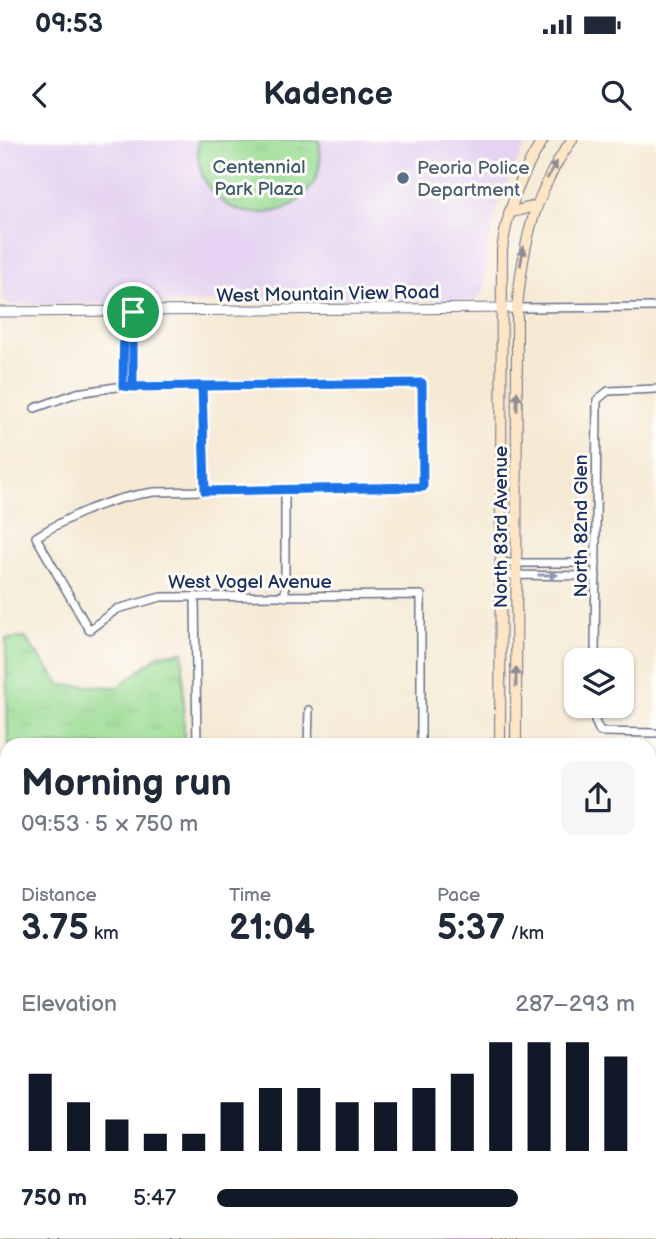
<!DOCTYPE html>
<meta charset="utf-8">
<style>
:root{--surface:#fff;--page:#f6f6f7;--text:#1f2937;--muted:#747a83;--accent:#111827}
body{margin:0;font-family:"Balsamiq Sans",sans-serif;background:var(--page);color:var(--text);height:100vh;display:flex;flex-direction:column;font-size:26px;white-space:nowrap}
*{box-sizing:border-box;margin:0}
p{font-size:23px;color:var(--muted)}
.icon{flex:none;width:38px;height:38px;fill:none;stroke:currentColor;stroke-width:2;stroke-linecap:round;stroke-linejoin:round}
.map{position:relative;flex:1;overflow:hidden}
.side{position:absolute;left:0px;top:598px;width:656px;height:500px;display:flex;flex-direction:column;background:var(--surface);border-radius:21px 21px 0 0;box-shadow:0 2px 5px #0004}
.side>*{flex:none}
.controls{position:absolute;left:564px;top:508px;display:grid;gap:14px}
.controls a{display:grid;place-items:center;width:70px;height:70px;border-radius:14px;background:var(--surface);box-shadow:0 2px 5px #0004;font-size:35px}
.pin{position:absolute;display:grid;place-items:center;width:60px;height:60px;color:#fff;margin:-30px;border:4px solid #fff;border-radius:50%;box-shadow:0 2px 7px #0007}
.round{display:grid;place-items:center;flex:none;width:74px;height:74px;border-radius:14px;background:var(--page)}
.summary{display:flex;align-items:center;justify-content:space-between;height:119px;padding:0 21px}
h1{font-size:38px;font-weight:600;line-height:52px}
.metrics{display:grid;grid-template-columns:repeat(3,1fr);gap:10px;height:119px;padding:7px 21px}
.metrics div{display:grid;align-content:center}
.metrics b{font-size:35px;font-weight:600}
.metrics small{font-size:19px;font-weight:400}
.metrics p{font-size:19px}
.chart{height:196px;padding:14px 21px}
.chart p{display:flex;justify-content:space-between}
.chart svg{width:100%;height:126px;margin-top:7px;stroke:var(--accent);stroke-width:6}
ul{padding:0 21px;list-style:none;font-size:23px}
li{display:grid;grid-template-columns:112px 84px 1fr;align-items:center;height:52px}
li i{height:18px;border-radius:9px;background:var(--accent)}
.status{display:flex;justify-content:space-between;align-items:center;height:49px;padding:0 35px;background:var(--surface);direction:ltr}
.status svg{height:19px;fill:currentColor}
header{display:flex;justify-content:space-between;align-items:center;height:91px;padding:0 21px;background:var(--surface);font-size:32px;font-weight:600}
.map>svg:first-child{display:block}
</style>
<div class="status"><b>09:53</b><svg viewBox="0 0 49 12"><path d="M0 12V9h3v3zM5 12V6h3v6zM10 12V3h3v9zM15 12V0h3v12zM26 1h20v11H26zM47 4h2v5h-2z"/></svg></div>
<header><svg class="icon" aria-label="back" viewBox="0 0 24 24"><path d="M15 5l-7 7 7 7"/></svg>Kadence<svg class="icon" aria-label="search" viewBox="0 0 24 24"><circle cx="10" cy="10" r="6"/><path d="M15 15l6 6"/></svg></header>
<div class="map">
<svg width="656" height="1099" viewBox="0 0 656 1099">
<defs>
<pattern id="grass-tufts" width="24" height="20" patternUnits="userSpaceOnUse" patternTransform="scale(1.75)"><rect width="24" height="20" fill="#9adc93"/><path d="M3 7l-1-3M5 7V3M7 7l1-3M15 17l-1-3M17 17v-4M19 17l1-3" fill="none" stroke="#84bd81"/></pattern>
</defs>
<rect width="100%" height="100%" fill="#fdfcf7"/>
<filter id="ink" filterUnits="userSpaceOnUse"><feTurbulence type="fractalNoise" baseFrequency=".0143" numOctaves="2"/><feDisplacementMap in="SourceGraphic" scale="14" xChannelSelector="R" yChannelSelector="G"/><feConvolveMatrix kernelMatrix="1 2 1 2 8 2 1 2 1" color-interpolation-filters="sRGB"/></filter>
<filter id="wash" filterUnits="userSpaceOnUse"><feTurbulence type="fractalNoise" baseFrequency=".00686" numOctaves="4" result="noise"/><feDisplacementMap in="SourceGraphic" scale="28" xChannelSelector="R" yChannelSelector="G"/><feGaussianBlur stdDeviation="1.57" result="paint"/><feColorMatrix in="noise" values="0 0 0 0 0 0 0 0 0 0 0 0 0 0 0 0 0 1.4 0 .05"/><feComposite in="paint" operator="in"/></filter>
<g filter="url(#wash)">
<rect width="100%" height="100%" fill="#f6e9d4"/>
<!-- built -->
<g fill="#e5d3f1">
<path d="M2,0H529L512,31L497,69L487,110L484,151L475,160L338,162L287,158L255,162L10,165L2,158Z"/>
<path d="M401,1092H489L488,1099H401Z"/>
</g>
<!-- grass -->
<g fill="url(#grass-tufts)" stroke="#5a8678" stroke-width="2">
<path d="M198,0H319C335,92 191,103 198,0Z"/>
<path d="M25,498L61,545L118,547L159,515L183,512L184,605H8L6,499Z"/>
</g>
</g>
<g filter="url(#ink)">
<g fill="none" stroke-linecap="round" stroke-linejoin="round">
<!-- minor casing -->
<g stroke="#687087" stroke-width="10">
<g id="minor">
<path d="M517,168L656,167"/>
<path d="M123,246L124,172"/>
<path d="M202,246L205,351"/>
<path d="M133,247V172"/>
<path d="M35,268L77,253L123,246L422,243L423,347L154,352C109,358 73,374 36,397L89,490L117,469L161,457L421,455V606"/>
<path d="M285,349V457"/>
<path d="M501,423H596"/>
<path d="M500,435L596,436"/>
<path d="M195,456L197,606"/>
<path d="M595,520L597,260L608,251L656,249"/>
<path d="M595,565V581L600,592L656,593"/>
<path d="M308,606L309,570"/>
<path d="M0,686H7"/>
<path d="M0,750L7,749"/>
<path d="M0,844H7"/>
<path d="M0,942H7"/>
<path d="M53,1092V1099"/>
<path d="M176,1092L177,1099"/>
</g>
</g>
<!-- tertiary casing -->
<g stroke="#687087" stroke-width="11">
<path id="tertiary" d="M0,172L517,168"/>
</g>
<!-- secondary casing -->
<g stroke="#687087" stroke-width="12">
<g id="secondary">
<path d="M509,73L535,66"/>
<path d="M500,606L502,110C507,70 521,34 543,0"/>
<path d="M516,606L517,168C523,105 534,52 572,0"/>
<path d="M498,1092V1099"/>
<path d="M514,1092V1099"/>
</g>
</g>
<!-- minor -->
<use href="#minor" stroke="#fff" stroke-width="7"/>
<!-- tertiary -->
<use href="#tertiary" stroke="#fff" stroke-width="9"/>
<!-- secondary -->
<use href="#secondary" stroke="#fde5c5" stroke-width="10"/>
</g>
<!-- one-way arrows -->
<defs><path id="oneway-solid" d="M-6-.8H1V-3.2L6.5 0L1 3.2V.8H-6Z" transform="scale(1.75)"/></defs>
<g fill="#8c8a92">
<use href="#oneway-solid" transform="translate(552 30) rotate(-60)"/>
<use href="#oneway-solid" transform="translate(522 116) rotate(-81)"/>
<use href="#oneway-solid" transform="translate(517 261) rotate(-90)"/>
<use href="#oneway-solid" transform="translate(516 537) rotate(-90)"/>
</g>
<use fill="#8d97ae" href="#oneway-solid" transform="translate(548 435)"/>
</g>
<g fill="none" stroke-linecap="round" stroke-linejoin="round" filter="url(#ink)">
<!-- route casing -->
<g stroke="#fff" stroke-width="14">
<path id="route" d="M133,172H124L123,246L133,247L202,246L205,351L423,347L422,243C325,245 229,245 133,247V172"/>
</g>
<!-- route -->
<use href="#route" stroke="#1a73e8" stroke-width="9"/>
</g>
<!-- markers -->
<circle fill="#5c6f8a" stroke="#fdfcf7" stroke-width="2.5" cx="403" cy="38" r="7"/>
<g text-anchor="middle" stroke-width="6" stroke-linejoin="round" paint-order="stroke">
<!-- park labels -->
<g font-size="19" fill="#3b5a6b" stroke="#fdfcf7">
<text x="259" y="33">Centennial<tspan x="259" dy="22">Park Plaza</tspan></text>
</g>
<!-- service labels -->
<g font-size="19" fill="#4e5e75" stroke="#fdfcf7" text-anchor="start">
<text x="417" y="34">Peoria Police<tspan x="417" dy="22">Department</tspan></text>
</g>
<!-- street labels -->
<g font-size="19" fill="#1b2f5e" stroke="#fdfcf7">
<text transform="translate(328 153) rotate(-1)" y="7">West Mountain View Road</text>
<text transform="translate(580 386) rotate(-90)" y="7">North 82nd Glen</text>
<text transform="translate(500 387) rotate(-90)" y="7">North 83rd Avenue</text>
<text x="250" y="448">West Vogel Avenue</text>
</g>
</g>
</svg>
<div class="controls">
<a><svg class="icon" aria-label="layers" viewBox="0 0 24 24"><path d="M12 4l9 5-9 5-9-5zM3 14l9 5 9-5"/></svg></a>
</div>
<div class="pin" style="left:133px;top:172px;background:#1e9e55"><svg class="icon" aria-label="arrive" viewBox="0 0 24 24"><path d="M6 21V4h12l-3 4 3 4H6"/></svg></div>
<section class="side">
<div class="summary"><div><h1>Morning run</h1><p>09:53 · 5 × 750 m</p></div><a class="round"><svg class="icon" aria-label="share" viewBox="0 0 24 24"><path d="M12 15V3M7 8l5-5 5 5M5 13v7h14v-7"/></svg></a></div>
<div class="metrics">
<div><p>Distance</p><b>3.75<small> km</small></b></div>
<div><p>Time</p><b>21:04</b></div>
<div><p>Pace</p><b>5:37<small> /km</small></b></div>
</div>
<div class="chart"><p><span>Elevation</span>287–293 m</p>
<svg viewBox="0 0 160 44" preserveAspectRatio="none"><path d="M5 44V17M15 44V27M25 44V33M35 44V38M45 44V38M55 44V27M65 44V22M75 44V22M85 44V27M95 44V27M105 44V22M115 44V17M125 44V6M135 44V6M145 44V6M155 44V11"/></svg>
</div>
<ul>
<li><b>750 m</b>5:47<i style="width:72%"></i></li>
</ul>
</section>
</div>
